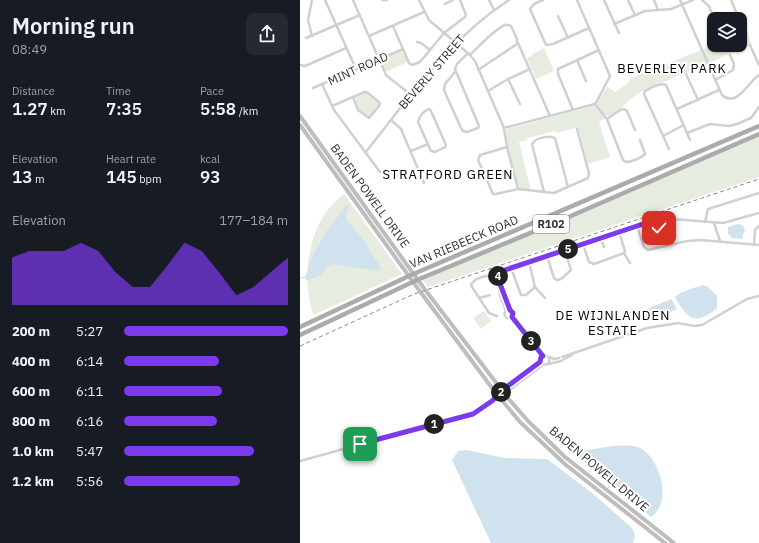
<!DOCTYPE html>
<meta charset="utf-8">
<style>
:root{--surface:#171b24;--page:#242831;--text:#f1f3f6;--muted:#9ea1a6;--accent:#7c3aed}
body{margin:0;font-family:"IBM Plex Sans",sans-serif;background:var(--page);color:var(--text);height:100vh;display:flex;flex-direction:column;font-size:15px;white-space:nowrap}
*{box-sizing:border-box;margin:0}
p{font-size:13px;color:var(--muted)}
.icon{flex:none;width:22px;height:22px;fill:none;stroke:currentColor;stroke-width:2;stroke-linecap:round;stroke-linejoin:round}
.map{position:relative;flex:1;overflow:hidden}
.sheet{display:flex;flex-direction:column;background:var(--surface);width:300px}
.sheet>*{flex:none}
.fabs{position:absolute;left:407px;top:12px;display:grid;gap:8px}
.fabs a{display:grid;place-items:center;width:40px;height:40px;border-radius:8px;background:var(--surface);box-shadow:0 1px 3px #0004;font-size:20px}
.pin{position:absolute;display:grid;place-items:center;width:34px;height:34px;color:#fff;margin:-17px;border-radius:8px;box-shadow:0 2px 6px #0006}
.km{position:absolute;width:20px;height:20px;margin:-10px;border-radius:50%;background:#222;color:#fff;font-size:11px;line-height:20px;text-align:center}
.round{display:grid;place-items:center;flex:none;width:42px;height:42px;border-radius:8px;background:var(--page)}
.head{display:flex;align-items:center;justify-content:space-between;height:68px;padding:0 12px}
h1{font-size:22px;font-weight:600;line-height:30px}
.stats{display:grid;grid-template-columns:repeat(3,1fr);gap:6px;height:68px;padding:4px 12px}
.stats div{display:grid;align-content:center}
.stats b{font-size:17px;font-weight:600}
.stats small{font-size:11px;font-weight:400}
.stats p{font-size:11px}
.chart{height:112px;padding:8px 12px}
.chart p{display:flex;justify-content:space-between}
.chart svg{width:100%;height:72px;margin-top:4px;fill:var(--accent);opacity:.7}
ul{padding:0 12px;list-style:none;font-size:13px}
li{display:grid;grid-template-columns:64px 48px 1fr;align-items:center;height:30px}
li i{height:10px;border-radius:5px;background:var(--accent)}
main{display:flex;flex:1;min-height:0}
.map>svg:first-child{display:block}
</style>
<main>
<section class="sheet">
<div class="head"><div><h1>Morning run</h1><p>08:49</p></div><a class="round"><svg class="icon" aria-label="share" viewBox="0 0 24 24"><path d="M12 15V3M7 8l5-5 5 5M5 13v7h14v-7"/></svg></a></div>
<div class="stats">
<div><p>Distance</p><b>1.27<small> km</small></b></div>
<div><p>Time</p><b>7:35</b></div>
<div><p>Pace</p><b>5:58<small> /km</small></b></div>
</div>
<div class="stats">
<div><p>Elevation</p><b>13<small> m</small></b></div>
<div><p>Heart rate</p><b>145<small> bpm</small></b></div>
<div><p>kcal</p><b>93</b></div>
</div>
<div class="chart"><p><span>Elevation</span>177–184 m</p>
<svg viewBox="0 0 160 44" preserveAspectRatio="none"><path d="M0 44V15L10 11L20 11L30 11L40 6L50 11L60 24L70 33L80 33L90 20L100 6L110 11L120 24L130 38L140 33L150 24L160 15V44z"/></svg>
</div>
<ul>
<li><b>200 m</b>5:27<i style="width:100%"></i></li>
<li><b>400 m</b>6:14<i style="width:58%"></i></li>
<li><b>600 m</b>6:11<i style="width:60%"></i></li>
<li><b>800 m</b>6:16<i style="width:57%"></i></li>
<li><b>1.0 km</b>5:47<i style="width:79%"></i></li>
<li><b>1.2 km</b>5:56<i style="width:71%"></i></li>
</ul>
</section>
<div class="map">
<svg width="459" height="543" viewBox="0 0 459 543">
<rect width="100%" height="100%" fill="#fff"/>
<!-- green -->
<g fill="#e6ecdf">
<path d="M446,30L452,44L409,63L403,49L414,44L440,45V33Z"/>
<path d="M244,48L254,71L236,79L227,58L232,56V54Z"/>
<path d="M401,50L407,64L346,89L333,97L321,108L309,116L305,115L297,104L307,87L316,92L328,83L331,78Z"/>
<path d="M101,51L103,52L108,62L85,72L81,60Z"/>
<path d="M66,93L79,104L69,117L59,109L55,98Z"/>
<path d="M294,106L296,107L305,118L299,122L310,157L288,164L278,127L256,133L255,131L227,138V140L219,142L231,190L221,189L219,188C215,177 204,138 207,129Z"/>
<path d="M459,136V177L128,287L123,280Z"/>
<path d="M44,194L102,274L16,314H13C0,275 9,219 44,194Z"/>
<path d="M184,311L191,321L181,329L173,318Z"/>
</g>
<!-- water -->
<g fill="#cfe2ee">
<path d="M48,205L49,207L46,212V219L61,237L81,268L80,271L33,264L28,266L21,275L6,281L5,277L13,255L28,229L46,206Z"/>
<path d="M437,224L442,225L445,229L442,239L432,238L428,233V227Z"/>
<path d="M403,285L408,287L417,296V308C403,319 393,325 382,308C380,305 377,302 375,297C381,291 395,288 403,285Z"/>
<path d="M371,299L372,300L377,309L362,316H353L344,319L341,318L340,314V312Z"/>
<path d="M312,446C321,446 332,444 340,448C360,458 373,503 351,517L278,457L277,452Z"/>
<path d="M167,450L205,458L247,459L292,493L332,528L335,535L333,543H191L152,460L158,451Z"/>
</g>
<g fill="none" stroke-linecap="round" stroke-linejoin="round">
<!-- stream -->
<path stroke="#cfe2ee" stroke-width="1" d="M0,278L5,277"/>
<!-- street -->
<g stroke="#d0d0d0" stroke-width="2.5">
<path d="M25,0L56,69"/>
<path d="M53,0L86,75L111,95"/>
<path d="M82,0H87"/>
<path d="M119,0L129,20L170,55L175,61L204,128L207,147L218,189L254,193L288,178L289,173L277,129"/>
<path d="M189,0L194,10"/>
<path d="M243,0L234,4L230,9L246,45L253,44L289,28"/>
<path d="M304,0L319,33"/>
<path d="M328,0L335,15"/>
<path d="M354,0L358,10"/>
<path d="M380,0L422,95C437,108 448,82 459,75"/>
<path d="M402,0L409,6L414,19"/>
<path d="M431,0L439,19"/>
<path d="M145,4L153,0"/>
<path d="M258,16L268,38"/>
<path d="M440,20L443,28L440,32"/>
<path d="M314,24L345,11L371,9L393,0"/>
<path d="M93,26L109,63L112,65L120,62L144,33L165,17L166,15L160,0"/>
<path d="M12,36L8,20L12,0"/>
<path d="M69,36L124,12"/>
<path d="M6,38L60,15"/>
<path d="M117,42L121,43L130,50"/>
<path d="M218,43L250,116"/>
<path d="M450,45L459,65"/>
<path d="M170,55C177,48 196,28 205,25C208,24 208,25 211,26L217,39V44L178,70"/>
<path d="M277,60L286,81"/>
<path d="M0,65L5,66L46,48"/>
<path d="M155,72L145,84L144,90L161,128L163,131L167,132L178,128L179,126L155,69L157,64L168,53"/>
<path d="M386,74L398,100"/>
<path d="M208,79L220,104"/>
<path d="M415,80L433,70L434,64L430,55"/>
<path d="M22,84L34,110L80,172"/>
<path d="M13,88L103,49"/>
<path d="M188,91L208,79L230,69"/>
<path d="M65,92L68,93L80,103L79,106L69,118L58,110L53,97Z"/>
<path d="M295,104L307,119L323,160L326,162C332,162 341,158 345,154L340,140"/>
<path d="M32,106L53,97"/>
<path d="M129,109L131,111L146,145L145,147L135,152L131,151L118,122C119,117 123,111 129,109Z"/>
<path d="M377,109L419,90"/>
<path d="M273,110L258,74V69L299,50"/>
<path d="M307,119L320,110L324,109L327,111L335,130"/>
<path d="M91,120L101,129L124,183"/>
<path d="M204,128L295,104L297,101L310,76L277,0"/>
<path d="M387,133L410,124L429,126L437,124L451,118L459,107"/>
<path d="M363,136L384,125"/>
<path d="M207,147L180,155L178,160L193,194H196L218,189"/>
<path d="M369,149L344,94L345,91C351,88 360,82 366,85L390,140"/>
<path d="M111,151L128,144"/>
<path d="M65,153C109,98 149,39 209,0"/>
<path d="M244,192L232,144C235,138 249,135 255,138L268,187"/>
<path d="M355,220L357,227L360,228L372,225L373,219"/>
<path d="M405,222L408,209L459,193"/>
<path d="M414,223L420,241"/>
<path d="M337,226L344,247L348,250L387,241L401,240L459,245"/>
<path d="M301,238L304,247"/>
<path d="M283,244L289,262L294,264L324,253L325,251L319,232"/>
<path d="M454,245L455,230L459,226"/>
<path d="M324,253L330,263"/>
<path d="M247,256L254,278L257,280L261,279L271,270L265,250"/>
<path d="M229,262L235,287L245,298"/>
<path d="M211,268L221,295H226L235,287"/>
<path d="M197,276L199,273L204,270L360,218L423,223L459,213"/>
<path d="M197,276C188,275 177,276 171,284L172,287L189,313L197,316"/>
<path d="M197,276L200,295L206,311"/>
<path d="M199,283L203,289L210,310"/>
<path d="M179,298L190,295"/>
<circle cx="209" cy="314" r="4.5"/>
<path d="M212,317L243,356"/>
<circle cx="245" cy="360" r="4.5"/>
<path d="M249,357L254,359L259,358"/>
<path d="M262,357L347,328L378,323L394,326L402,325L447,299L459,296"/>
<path d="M248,364L261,361L272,355"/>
<path d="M193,400L199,398L243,365"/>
<path d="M0,461L173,413L192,401L205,388L240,361"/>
</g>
<!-- secondary -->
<g stroke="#bdbdbd" stroke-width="4">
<path d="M0,116L120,283L207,397L228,421L265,457L374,543"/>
<path d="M0,125L116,286L195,392L220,422L266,465L365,543"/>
</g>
<!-- primary -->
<g stroke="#ababab" stroke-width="4.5">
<path d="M0,327L111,275L459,126"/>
<path d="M0,335L117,280L264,219L459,134"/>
</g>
<!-- rail -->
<path stroke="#888" stroke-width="1" stroke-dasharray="4 3" stroke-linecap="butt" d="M0,346L114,294L459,179"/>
</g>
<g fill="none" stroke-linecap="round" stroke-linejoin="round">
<!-- route casing -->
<g stroke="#fff" stroke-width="8">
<path id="route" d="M60,444L173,414L192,401L205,388L240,362L241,357L243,356L212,317L213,313L210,310L197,276L202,271L355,220L357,227L359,228"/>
</g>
<!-- route -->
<use href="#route" stroke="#7c3aed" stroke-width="5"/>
</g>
<g text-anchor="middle" stroke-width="4" stroke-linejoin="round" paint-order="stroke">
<!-- shield labels -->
<rect fill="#fff" stroke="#707070" stroke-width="1" x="233" y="215" width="36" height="18" rx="3"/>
<g font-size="11" font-weight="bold" fill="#333">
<text x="251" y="228">R102</text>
</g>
<!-- street labels -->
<g font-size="12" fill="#333" stroke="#fff">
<text transform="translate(58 69) rotate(-24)" y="4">MINT ROAD</text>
<text transform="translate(132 72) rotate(-49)" y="4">BEVERLY STREET</text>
<text transform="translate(70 196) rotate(54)" y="4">BADEN POWELL DRIVE</text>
<text transform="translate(164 242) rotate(-23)" y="4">VAN RIEBEECK ROAD</text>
<text transform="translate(299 469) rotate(40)" y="4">BADEN POWELL DRIVE</text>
</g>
<!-- neighbourhood labels -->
<g font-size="13" letter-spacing="1" fill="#000" stroke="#fff">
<text x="372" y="73">BEVERLEY PARK</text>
<text x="148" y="179">STRATFORD GREEN</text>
<text x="313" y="320">DE WIJNLANDEN<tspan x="313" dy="15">ESTATE</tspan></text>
</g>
</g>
</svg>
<div class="fabs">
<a><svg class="icon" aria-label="layers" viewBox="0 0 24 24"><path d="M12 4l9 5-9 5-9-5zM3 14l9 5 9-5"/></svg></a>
</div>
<div class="pin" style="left:60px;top:444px;background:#1e9e55"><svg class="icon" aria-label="arrive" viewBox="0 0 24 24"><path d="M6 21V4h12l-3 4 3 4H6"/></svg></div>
<div class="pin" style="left:359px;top:228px;background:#d93025"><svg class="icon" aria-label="check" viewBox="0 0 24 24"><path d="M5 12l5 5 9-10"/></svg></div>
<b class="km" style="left:134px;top:424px">1</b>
<b class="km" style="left:201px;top:392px">2</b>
<b class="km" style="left:231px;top:341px">3</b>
<b class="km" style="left:198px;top:276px">4</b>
<b class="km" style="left:268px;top:249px">5</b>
</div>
</main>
